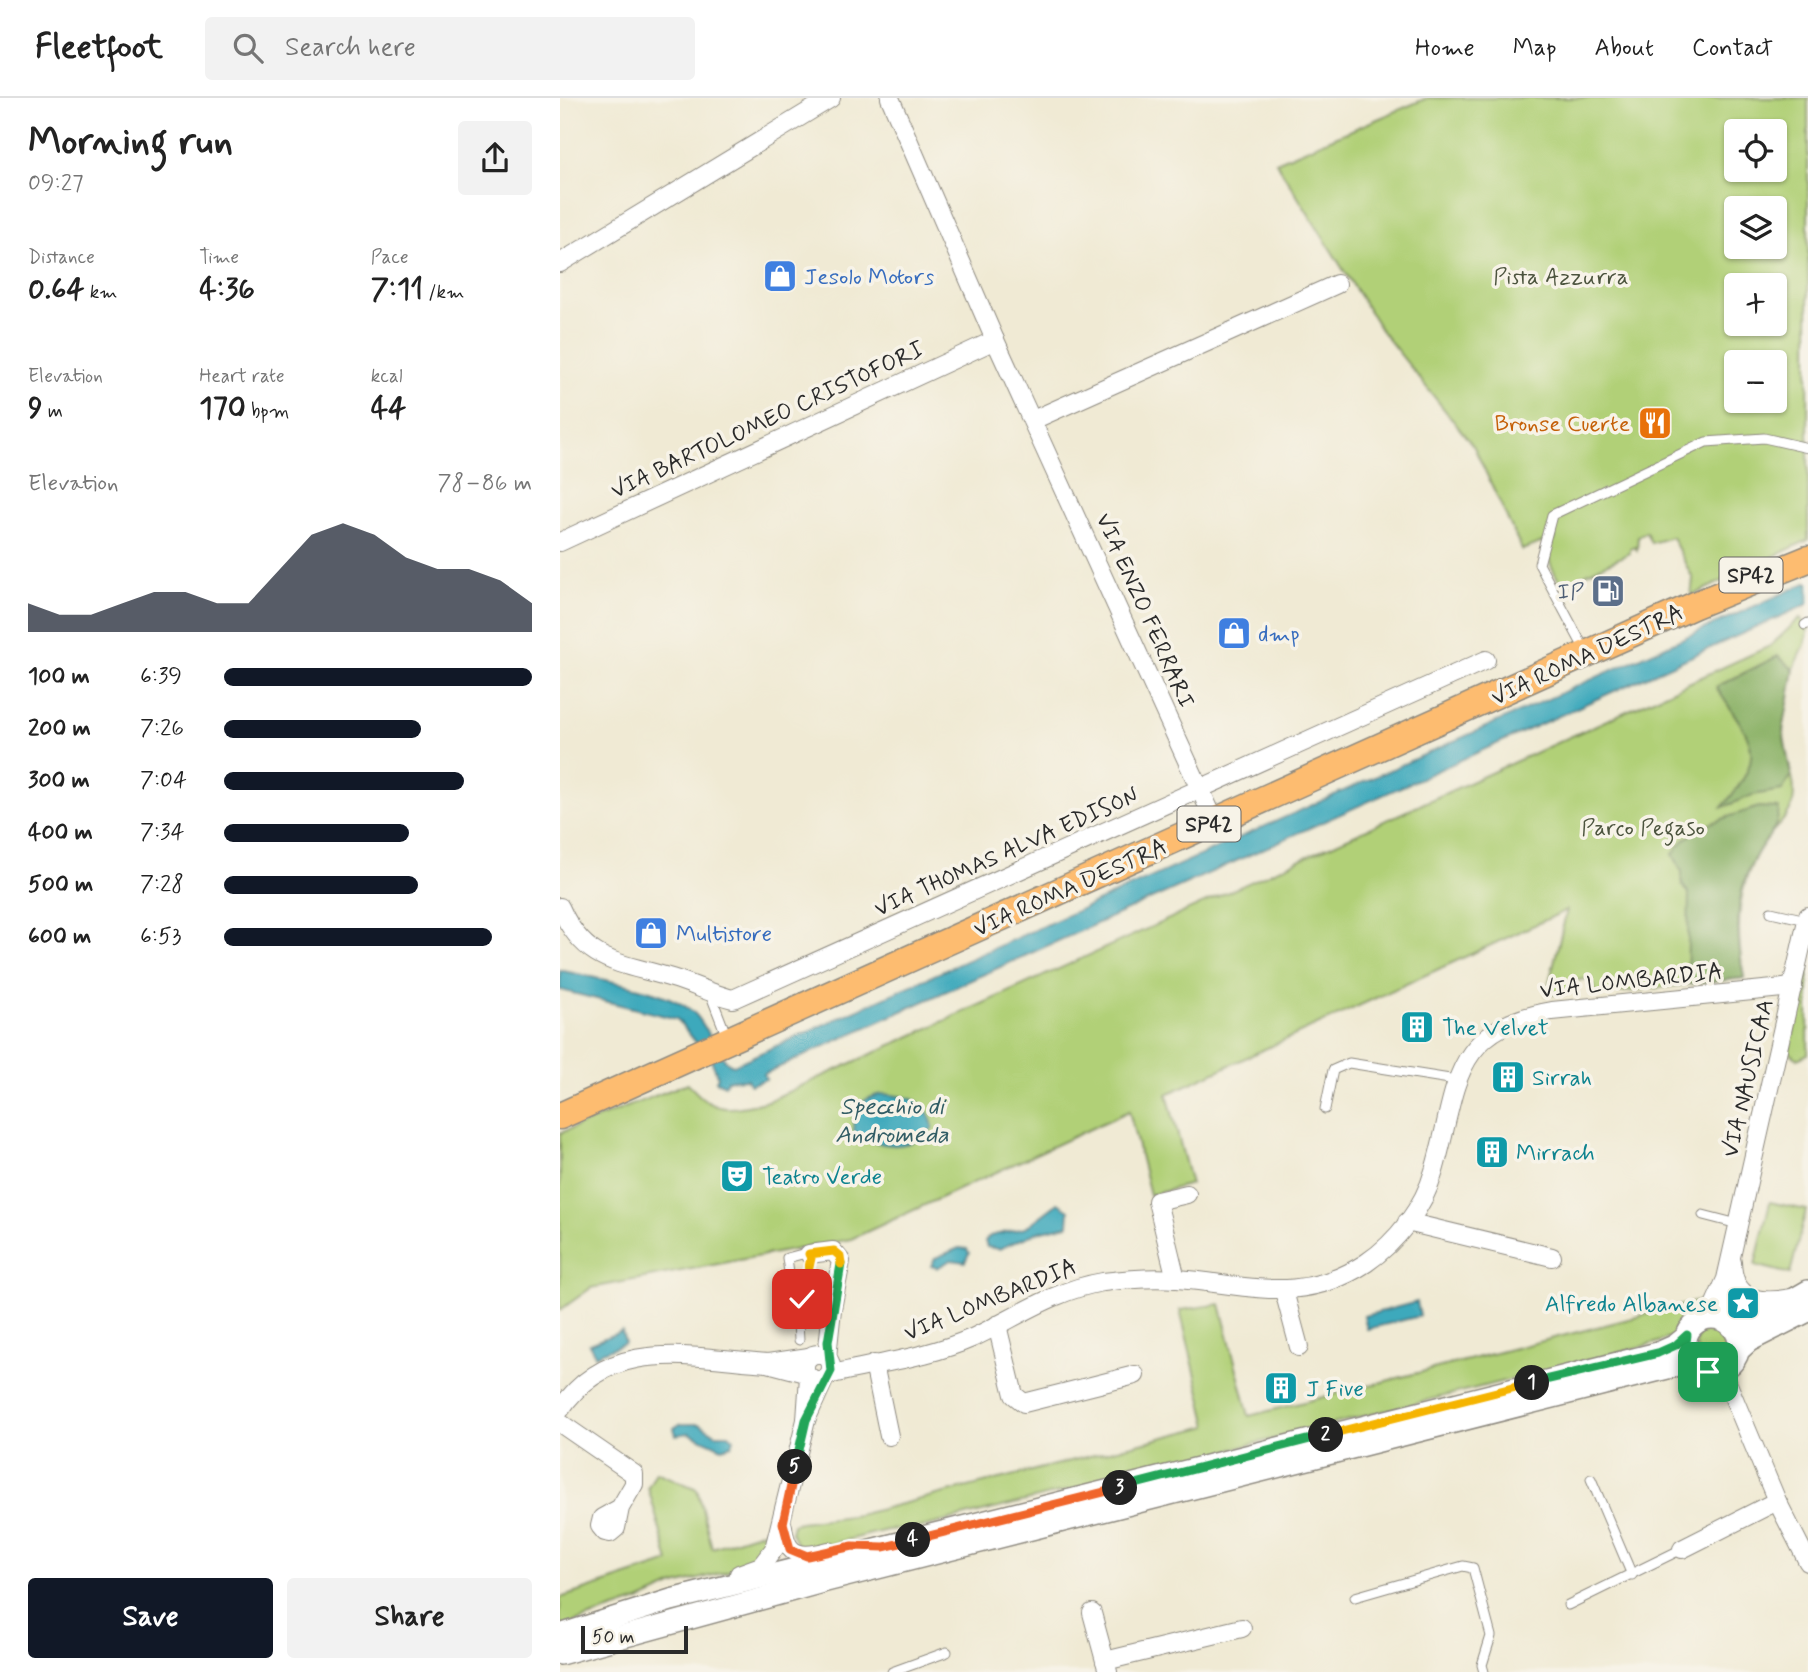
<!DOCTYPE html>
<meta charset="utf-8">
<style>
:root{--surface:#fff;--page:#f2f2f2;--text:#222;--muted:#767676;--line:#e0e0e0;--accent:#111827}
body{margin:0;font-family:Mynerve,sans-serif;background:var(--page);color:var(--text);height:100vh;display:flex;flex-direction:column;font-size:26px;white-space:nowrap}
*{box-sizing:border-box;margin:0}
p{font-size:23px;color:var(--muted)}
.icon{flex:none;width:38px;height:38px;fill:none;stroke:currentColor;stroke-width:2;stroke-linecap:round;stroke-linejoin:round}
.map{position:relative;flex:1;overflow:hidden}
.panel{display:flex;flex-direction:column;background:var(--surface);width:560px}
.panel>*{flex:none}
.controls{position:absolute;left:1164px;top:21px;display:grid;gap:14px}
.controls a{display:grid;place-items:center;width:63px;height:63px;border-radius:7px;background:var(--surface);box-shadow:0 2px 5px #0004;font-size:35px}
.scale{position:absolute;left:21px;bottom:18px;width:107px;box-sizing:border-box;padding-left:7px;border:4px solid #2b2b2b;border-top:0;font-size:19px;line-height:24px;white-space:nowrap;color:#2b2b2b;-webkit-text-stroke:5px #f7f3e8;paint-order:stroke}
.pin{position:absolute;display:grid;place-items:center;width:60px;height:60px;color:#fff;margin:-30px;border-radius:14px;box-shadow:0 4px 10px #0006}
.km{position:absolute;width:35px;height:35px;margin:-18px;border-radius:50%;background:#222;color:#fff;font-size:19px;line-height:35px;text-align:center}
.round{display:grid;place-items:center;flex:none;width:74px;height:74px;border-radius:7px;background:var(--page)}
.overview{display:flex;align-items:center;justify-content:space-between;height:119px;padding:0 28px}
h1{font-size:38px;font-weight:700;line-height:52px}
.metrics{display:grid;grid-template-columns:repeat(3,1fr);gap:10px;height:119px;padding:7px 28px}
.metrics div{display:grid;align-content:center}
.metrics b{font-size:30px;font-weight:700}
.metrics small{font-size:19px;font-weight:400}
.metrics p{font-size:19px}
.chart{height:196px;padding:14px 28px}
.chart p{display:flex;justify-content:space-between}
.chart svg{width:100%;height:126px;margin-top:7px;fill:var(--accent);opacity:.7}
.primary-button{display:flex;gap:14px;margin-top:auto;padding:14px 28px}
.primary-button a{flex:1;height:80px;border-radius:7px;background:var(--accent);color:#fff;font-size:28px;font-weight:700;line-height:80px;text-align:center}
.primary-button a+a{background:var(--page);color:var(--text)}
ul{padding:0 28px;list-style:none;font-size:23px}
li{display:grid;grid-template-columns:112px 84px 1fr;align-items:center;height:52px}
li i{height:18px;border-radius:9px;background:var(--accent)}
header{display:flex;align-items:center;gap:42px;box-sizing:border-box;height:98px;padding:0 35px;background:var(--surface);border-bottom:2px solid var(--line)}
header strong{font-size:33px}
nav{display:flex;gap:38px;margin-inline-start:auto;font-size:24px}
.search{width:490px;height:63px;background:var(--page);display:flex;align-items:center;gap:18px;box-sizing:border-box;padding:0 24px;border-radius:7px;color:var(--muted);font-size:26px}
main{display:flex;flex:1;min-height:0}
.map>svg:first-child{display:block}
</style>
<header>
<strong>Fleetfoot</strong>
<div class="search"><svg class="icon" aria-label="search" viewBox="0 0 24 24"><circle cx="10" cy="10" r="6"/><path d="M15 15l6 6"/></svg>Search here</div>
<nav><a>Home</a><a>Map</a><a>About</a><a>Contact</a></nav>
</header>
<main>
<section class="panel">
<div class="overview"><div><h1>Morning run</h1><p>09:27</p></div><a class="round"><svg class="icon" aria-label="share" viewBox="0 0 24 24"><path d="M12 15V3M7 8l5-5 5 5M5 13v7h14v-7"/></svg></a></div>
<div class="metrics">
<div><p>Distance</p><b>0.64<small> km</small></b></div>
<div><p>Time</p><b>4:36</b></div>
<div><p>Pace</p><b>7:11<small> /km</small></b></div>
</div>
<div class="metrics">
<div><p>Elevation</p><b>9<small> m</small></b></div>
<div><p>Heart rate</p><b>170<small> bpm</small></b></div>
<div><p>kcal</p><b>44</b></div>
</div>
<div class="chart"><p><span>Elevation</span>78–86 m</p>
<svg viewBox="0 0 160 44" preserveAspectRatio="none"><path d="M0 44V34L10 38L20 38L30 34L40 30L50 30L60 34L70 34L80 22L90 10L100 6L110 10L120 18L130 22L140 22L150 26L160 34V44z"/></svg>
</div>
<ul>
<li><b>100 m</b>6:39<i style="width:100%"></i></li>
<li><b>200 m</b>7:26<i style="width:64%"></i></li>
<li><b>300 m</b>7:04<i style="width:78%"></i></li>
<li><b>400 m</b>7:34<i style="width:60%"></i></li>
<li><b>500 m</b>7:28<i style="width:63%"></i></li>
<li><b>600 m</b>6:53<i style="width:87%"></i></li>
</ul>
<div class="primary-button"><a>Save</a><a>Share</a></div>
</section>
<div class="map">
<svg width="1248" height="1574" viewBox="0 0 1248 1574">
<rect width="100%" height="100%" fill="#f7f3e8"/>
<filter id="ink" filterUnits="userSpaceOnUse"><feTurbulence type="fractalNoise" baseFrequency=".0143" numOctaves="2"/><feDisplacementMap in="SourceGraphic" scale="14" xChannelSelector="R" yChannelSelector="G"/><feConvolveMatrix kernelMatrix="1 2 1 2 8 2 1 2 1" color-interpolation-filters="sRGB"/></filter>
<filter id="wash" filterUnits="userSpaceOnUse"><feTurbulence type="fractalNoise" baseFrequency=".00686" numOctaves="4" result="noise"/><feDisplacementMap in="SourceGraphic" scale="28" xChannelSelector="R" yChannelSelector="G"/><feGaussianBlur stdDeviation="1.57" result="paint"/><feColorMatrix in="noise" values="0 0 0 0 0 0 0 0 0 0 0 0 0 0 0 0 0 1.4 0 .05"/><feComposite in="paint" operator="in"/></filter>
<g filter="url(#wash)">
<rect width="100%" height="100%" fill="#f0ead4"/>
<!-- green -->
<g fill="#b1d077" stroke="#6e7e51" stroke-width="2" fill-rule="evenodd">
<path d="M867,0H1248V442L1131,498L1133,481L1112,439L1091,445L1086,434L1078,438L1077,452L1075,449L1070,451V455L1001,487C992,469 981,456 996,439L962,452L914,349L821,232L716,64ZM1176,33H1214V72H1176ZM1176,110H1214V149H1176ZM1176,187H1214V226H1176ZM1176,264H1214V303H1176Z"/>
<path d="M1240,520L1248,529C1248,547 1239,557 1233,573C1226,591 1224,612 1223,631C1222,656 1238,681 1233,704C1229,720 1214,730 1205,743C1176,786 1175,830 1184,880L1035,897L1032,880L1014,883L1016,894L986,897L1007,812L607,996L631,1086L590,1097L569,1013L291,1141L31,1190L0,1212V1035L128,985C154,1018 171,1012 208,1003L1210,548Z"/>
<path d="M1248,870V956L1238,961L1229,954Z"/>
<path d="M1210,1104L1246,1112L1230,1176L1195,1167Z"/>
<path d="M1143,1202L1151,1204L1128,1220L1114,1238L1096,1245L362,1429L327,1432L254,1450L238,1449L231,1434L233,1426L240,1424L298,1417L648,1328L620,1212L660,1206L689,1318Z"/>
<circle cx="1152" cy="1246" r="16"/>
<path d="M96,1374L137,1391L152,1450L213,1430L206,1455L184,1469L112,1488L79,1503L0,1529V1500L109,1464L88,1389Z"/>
</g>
<!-- forest -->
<g fill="#8cb268" stroke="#5c6e4a" stroke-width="2">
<path d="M1218,558L1234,572L1223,633L1231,678L1222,692L1193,697L1161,710C1212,653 1190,642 1156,589Z"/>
<path d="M1199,709L1219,710C1218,733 1207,738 1196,757C1173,796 1176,838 1184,880L1127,886L1129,795L1122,787V774L1113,756C1130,727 1168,719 1199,709Z"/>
</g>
<!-- water -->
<g fill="#3ca9bc" stroke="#346a74" stroke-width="2">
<path d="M1248,484V506L291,936L204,976L206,981L190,987L187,981L167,982L165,987L156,983L158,979L152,964L117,921L0,892V872C38,882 104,889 133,914C147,925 160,966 174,967Z"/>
<path d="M321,996C348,999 366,999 373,1029C353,1054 318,1051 294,1033C290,1011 300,1001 321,996Z"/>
<path d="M498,1105L509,1112L508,1127L478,1134L439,1151L427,1149L425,1143L430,1138L465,1130Z"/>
<path d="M399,1150L407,1151L409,1155L405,1164L391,1162L377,1170L371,1168L375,1160Z"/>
<path d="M857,1204L860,1218L807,1231L804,1218Z"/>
<path d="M62,1233L65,1245L35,1257L29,1246Z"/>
<path d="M120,1326H139L156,1336H169L174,1341L172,1347L162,1350L129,1335L116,1337L114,1330Z"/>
</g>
</g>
<g filter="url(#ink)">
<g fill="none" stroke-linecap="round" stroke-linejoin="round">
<!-- service casing -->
<g stroke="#8e8a80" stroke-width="11">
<g id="service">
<path d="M1245,527L1248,525"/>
<path d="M1026,554L979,466L992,417L1146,344L1204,340L1248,350"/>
<path d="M1211,814L1247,822"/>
<path d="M150,895L167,939"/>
<path d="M765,1011L773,972L789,965L896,982"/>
<path d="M1143,1117L1178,1126"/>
<path d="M246,1155L251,1160L242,1201L237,1205L233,1203L227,1160Z"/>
<path d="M237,1205L239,1242"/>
<path d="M1031,1381L1072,1477"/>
<path d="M795,1499L903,1468L913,1470L931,1538L922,1567L924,1574"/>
<path d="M1008,1507L1122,1451"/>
<path d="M332,1574L387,1554"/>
</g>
</g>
<!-- minor casing -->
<g stroke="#8e8a80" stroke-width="20">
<g id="minor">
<path d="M330,0L435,242L655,724"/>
<path d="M0,165L271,0"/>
<path d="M473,322L777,186"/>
<path d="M0,444L435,242"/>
<path d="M0,809C25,866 60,864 112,880C133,886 152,896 173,901L926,562"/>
<path d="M847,1124L992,1159"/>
<path d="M249,1156L273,1153L281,1163L272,1211L267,1259"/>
<path d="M1172,1164C1173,1203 1200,1206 1231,1200"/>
<path d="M616,1181L597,1103L627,1096"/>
<path d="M1166,1187L1168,1225"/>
<path d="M724,1193L739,1249"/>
<path d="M1144,1221L1152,1212L1166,1181L1248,818"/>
<path d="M437,1227L454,1297L464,1305L575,1277"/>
<circle cx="258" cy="1269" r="13"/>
<path d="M314,1266L329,1338"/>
<path d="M1162,1272L1217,1403L1248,1464"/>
<path d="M246,1275L208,1265L249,1259"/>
<path d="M269,1277C317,1265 366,1260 412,1240C456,1220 494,1192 543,1184C567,1181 593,1179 617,1181C688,1186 740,1208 806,1165C837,1144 864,1109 874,1073C898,992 888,931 992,913L1233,889"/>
<path d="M249,1278L246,1322L265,1280"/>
<path d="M0,1312C50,1237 131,1260 208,1265"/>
<path d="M0,1325L74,1376V1386L60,1410L56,1430L50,1435L45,1434L40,1428L42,1420L60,1410"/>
<path d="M223,1428C226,1460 242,1460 269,1453"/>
<path d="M1122,1451L1217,1403"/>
<path d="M179,1476L201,1468L214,1451L246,1322"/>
<path d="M532,1515L548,1574"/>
<path d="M545,1563L682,1530"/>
</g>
</g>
<!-- tertiary casing -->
<g stroke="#8e8a80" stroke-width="24">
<g id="tertiary">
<circle cx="1152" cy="1247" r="27"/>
<path d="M1171,1228L1201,1220L1248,1193"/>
<path d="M1179,1252L1189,1243L1248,1213"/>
<path d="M0,1537L111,1502L1098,1255L1116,1247L1127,1238"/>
<path d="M0,1556L266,1483L1131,1264"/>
</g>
</g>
<!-- primary casing -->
<g stroke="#8e8a80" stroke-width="29">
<path id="primary" d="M0,1018L1135,507L1248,461"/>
</g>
<!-- service -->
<use href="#service" stroke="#fff" stroke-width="9"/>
<!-- minor -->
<use href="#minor" stroke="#fff" stroke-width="18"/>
<!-- tertiary -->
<use href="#tertiary" stroke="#fff" stroke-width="21"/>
<!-- primary -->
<use href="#primary" stroke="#fdbc70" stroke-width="26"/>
</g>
</g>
<g fill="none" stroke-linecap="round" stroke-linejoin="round" filter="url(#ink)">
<!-- split-1 casing -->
<g stroke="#fff" stroke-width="14">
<path id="split-1" d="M972,1285L1098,1255L1116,1247L1127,1237C1123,1256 1130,1269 1148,1274"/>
</g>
<!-- split-2 casing -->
<g stroke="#fff" stroke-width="14">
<path id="split-2" d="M766,1337L972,1285"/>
</g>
<!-- split-3 casing -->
<g stroke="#fff" stroke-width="14">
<path id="split-3" d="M560,1390L766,1337"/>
</g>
<!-- split-4 casing -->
<g stroke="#fff" stroke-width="14">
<path id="split-4" d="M353,1442L560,1390"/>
</g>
<!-- split-5 casing -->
<g stroke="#fff" stroke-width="14">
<path id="split-5" d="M235,1369L223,1425L230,1451L247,1458L293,1448L324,1449L353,1442"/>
</g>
<!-- split-6 casing -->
<g stroke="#fff" stroke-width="14">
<path id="split-6" d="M235,1369L246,1322L271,1273L268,1244L281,1166"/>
</g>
<!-- split-7 casing -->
<g stroke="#fff" stroke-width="14">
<path id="split-7" d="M242,1201L251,1160L249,1156L274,1153L280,1158L281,1166"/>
</g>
<!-- split-1 -->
<use href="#split-1" stroke="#22a559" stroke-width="9"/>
<!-- split-2 -->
<use href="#split-2" stroke="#f5b400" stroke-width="9"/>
<!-- split-3 -->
<use href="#split-3" stroke="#22a559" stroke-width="9"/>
<!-- split-4 -->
<use href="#split-4" stroke="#f0652b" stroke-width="9"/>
<!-- split-5 -->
<use href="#split-5" stroke="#f0652b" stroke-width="9"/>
<!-- split-6 -->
<use href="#split-6" stroke="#22a559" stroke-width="9"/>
<!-- split-7 -->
<use href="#split-7" stroke="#f5b400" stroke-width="9"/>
</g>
<!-- icons -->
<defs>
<g id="shop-square" transform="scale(1.75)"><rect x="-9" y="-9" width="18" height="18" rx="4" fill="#3f7fe0" stroke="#f7f3e8"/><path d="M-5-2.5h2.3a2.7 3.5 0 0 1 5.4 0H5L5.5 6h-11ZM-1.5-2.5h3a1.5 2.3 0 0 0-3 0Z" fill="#fff"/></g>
<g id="restaurant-square" transform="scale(1.75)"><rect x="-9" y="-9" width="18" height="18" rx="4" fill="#e8710a" stroke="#f7f3e8"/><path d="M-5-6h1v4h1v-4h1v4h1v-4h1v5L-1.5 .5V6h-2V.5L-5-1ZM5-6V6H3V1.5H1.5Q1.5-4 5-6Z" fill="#fff"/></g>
<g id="fuel-square" transform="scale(1.75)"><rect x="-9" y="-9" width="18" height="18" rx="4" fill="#5c6f8a" stroke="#f7f3e8"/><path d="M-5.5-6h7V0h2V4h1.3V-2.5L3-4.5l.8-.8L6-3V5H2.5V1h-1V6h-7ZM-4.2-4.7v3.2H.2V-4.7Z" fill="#fff"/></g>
<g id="building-square" transform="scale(1.75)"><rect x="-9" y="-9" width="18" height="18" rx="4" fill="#0f9aa8" stroke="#f7f3e8"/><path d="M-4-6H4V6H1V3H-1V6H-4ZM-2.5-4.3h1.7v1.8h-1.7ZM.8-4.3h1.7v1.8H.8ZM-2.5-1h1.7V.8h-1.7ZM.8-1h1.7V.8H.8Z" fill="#fff"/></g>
<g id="theatre-square" transform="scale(1.75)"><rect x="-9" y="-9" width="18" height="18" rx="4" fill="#0f9aa8" stroke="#f7f3e8"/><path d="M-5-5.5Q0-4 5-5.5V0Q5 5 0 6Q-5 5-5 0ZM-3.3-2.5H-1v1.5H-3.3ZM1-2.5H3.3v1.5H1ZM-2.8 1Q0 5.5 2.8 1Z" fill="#fff"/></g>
<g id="sight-square" transform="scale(1.75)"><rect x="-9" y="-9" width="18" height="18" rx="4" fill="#0f9aa8" stroke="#f7f3e8"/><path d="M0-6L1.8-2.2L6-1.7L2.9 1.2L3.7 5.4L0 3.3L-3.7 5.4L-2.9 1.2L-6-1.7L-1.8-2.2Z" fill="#fff"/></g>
</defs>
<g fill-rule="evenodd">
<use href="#shop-square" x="220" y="178"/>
<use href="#restaurant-square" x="1095" y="325"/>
<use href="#fuel-square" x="1048" y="493"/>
<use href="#shop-square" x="674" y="535"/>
<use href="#shop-square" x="91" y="835"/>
<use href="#building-square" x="857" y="929"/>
<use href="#building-square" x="948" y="979"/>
<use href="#building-square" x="932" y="1054"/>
<use href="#theatre-square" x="177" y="1078"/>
<use href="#sight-square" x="1183" y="1205"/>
<use href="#building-square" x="721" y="1290"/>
</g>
<g text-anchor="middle" stroke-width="7" stroke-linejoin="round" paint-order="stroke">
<!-- shield labels -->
<g fill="#f7f3e8" stroke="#686764" stroke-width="2">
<rect x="1159.5" y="459.5" width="63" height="35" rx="5"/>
<rect x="617.5" y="708.5" width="63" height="35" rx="5"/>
</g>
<g font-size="21" font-weight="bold" fill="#2b2b2b">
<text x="1191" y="484">SP42</text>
<text x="649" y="733">SP42</text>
</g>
<!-- shop labels -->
<g font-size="23" fill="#366cbe" stroke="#f7f3e8" text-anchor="start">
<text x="244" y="186">Jesolo Motors</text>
<text x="698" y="543">dmp</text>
<text x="116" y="843">Multistore</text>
</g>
<!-- park labels -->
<g font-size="23" fill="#4c543e" stroke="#f7f3e8">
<text x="1001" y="186">Pista Azzurra</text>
<text x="1083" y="737">Parco Pegaso</text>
</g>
<!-- street labels -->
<g font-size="23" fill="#2b2b2b" stroke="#f7f3e8">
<text transform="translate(207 321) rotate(-25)" y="8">VIA BARTOLOMEO CRISTOFORI</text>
<text transform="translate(586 512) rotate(66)" y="8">VIA ENZO FERRARI</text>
<text transform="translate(1027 556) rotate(-25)" y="8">VIA ROMA DESTRA</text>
<text transform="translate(446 753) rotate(-24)" y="8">VIA THOMAS ALVA EDISON</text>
<text transform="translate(510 789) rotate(-24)" y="8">VIA ROMA DESTRA</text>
<text transform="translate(1071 882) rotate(-6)" y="8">VIA LOMBARDIA</text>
<text transform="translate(1187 980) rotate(-77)" y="8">VIA NAUSICAA</text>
<text transform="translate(430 1201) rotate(-22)" y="8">VIA LOMBARDIA</text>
</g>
<!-- food labels -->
<g font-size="23" fill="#c56008" stroke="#f7f3e8" text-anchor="end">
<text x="1070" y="333">Bronse Cuerte</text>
</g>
<!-- service labels -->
<g font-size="23" fill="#4e5e75" stroke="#f7f3e8" text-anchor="end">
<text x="1024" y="501">IP</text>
</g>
<!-- culture labels -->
<g font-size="23" fill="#0d838f" stroke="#f7f3e8" text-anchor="start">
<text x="882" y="937">The Velvet</text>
<text x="972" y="987">Sirrah</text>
<text x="956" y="1062">Mirrach</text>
<text x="202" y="1086">Teatro Verde</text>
<text x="1158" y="1213" text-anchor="end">Alfredo Albanese</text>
<text x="746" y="1298">J Five</text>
</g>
<!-- water labels -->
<g font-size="24" font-style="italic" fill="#325d65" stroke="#f7f3e8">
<text x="332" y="1016">Specchio di<tspan x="332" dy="28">Andromeda</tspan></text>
</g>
</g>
</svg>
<div class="controls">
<a><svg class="icon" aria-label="locate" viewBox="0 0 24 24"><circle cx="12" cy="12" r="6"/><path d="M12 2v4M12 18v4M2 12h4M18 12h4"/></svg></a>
<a><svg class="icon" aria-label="layers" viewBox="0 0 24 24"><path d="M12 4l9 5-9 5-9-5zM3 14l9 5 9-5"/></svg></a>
<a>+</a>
<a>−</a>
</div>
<div class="scale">50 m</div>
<div class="pin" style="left:1148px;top:1274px;background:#1e9e55"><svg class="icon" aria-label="arrive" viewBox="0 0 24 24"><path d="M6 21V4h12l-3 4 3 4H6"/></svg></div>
<div class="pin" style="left:242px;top:1201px;background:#d93025"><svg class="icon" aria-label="check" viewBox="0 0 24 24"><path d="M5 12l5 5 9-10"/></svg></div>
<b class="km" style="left:972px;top:1285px">1</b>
<b class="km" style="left:766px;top:1337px">2</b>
<b class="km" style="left:560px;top:1390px">3</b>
<b class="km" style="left:353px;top:1442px">4</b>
<b class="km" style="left:235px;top:1369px">5</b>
</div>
</main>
